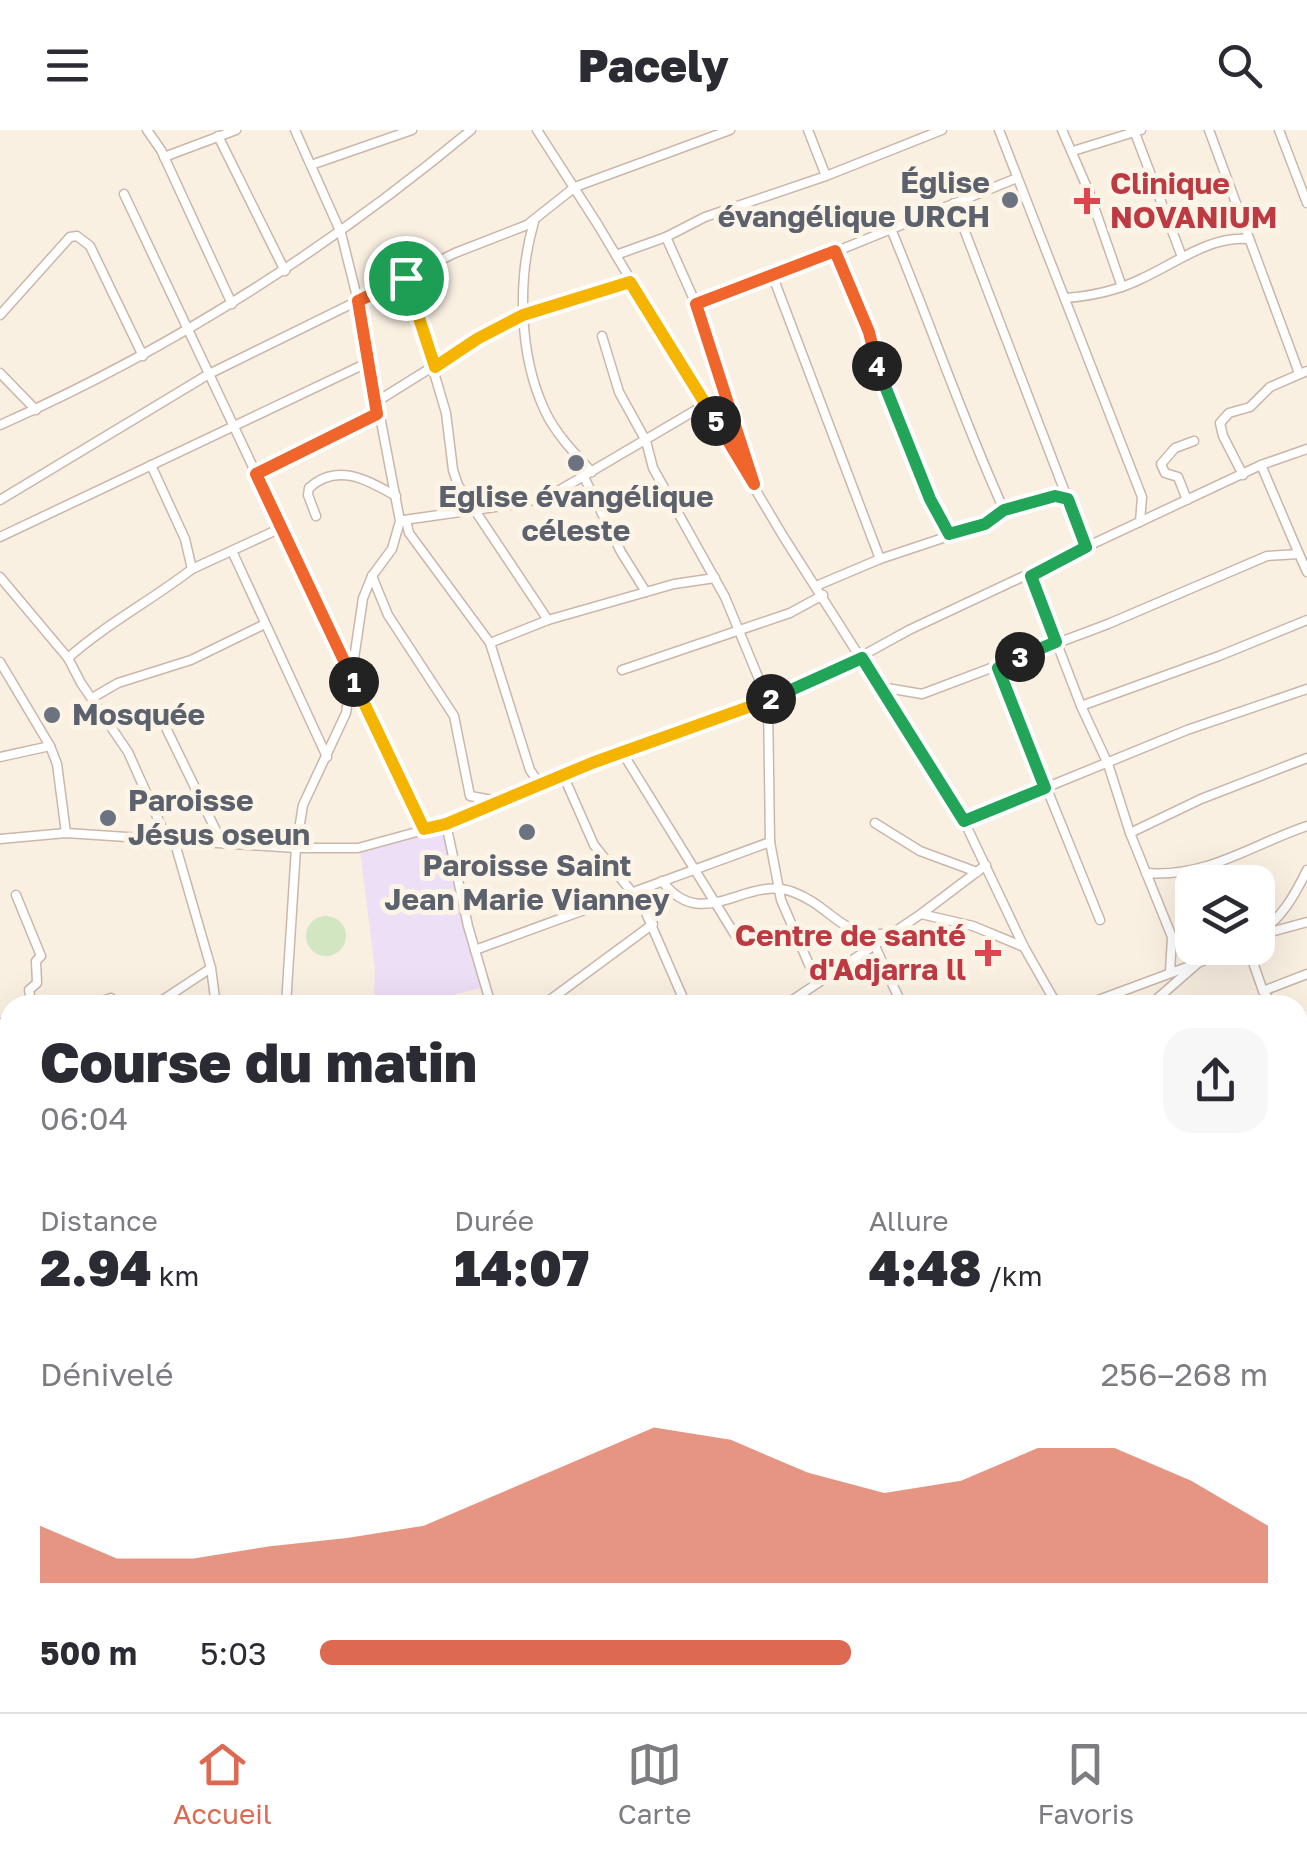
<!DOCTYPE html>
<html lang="fr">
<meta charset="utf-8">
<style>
:root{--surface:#fff;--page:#f7f7f7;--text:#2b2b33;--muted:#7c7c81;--line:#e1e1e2;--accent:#dc6950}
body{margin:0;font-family:"Golos Text",sans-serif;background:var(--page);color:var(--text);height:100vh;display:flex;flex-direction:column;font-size:38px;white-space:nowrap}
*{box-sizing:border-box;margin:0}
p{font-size:32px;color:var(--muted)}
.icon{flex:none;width:55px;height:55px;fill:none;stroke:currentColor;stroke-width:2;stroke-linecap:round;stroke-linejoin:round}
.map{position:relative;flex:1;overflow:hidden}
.panel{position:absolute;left:0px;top:865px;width:1308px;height:718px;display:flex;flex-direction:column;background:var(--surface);border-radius:30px 30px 0 0;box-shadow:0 10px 40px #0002}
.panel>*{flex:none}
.buttons{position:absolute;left:1175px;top:735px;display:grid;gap:20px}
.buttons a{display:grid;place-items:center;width:100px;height:100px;border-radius:20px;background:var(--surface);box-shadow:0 10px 40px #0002;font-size:50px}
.pin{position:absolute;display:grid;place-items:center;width:85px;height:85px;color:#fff;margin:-42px;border:5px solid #fff;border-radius:50%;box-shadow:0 2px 10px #0007}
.km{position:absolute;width:50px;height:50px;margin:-25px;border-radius:50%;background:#222;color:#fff;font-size:28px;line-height:50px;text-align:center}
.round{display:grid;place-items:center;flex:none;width:105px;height:105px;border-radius:30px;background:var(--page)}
.head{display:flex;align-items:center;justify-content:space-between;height:170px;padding:0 40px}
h1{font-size:55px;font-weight:800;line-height:75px}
.figures{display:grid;grid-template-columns:repeat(3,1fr);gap:15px;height:170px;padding:10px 40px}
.figures div{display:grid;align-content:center}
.figures b{font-size:50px;font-weight:800}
.figures small{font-size:28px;font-weight:400}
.figures p{font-size:28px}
.chart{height:280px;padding:20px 40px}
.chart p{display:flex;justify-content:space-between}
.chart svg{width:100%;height:180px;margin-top:10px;fill:var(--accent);opacity:.7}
ul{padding:0 40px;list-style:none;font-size:32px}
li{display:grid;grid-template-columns:160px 120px 1fr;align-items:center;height:75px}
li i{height:25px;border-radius:12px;background:var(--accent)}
header{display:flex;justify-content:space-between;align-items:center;height:130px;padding:0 40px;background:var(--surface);font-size:45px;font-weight:800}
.tabs{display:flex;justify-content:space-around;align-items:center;height:140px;border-top:2px solid var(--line);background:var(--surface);font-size:28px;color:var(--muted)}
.tabs a{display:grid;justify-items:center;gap:5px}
.tabs .selected{color:var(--accent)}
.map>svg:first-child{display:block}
</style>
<header><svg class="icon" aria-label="menu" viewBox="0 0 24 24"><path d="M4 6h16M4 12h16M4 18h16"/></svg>Pacely<svg class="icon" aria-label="search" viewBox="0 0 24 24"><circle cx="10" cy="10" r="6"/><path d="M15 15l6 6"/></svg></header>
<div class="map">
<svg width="1307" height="1582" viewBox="0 0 1307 1582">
<rect width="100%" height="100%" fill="#faf0e2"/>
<!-- education -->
<g fill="#eddff6">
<path d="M447,698L485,857L411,875H374L375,839L360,721Z"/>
<path d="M1307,1328V1582H1256L1255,1573L1298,1572V1330Z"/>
</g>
<!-- green -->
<g fill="#d2e6c2">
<circle cx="326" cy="806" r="20"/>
<path d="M1307,1361V1520L1298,1521V1362Z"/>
</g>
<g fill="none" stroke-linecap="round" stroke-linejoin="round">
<!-- minor casing -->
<g stroke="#cab7aa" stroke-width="11">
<g id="minor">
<path d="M147,0L161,20L232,174"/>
<path d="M537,0L598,95L783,406L964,691L1024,817L1057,875"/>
<path d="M808,0L826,46"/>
<path d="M999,0L1142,367L1140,392"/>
<path d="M1062,0L1089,62L1122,157"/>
<path d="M1209,0L1299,243"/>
<path d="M1279,0L1307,73"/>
<path d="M1135,3L1182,127"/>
<path d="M218,6L285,141"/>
<path d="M1073,21L1141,0"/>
<path d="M164,27L236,0"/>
<path d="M311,35L412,0"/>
<path d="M124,64L424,699"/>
<path d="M954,73L1086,417"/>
<path d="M534,92C517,149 519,226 545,281C555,303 575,324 592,342"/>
<path d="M891,99C930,192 962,288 1004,380"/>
<path d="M666,107L696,174L749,338"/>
<path d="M835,121L869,202L881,249L930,369L949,404"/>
<path d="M616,125L666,107L705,87L826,46L942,0"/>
<path d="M773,147L880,429"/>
<path d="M406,148L446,283L453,340L458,355L548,490"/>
<path d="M1066,168C1092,166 1119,160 1143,148C1176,133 1210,106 1247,109"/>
<path d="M696,174L773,147L1017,48"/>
<path d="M0,185L70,107L77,106L90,116L143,226"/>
<path d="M602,206L619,262L646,311L653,338L725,467L768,571L770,712L781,770L817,853"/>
<path d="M0,243L36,280"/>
<path d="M376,272L477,209L523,185L630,152"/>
<path d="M0,295C171,219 327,120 471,0"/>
<path d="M1261,335L1299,424"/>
<path d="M256,343L377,284"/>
<path d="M1243,345L1223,306L1220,293L1229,283L1250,277L1270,257L1307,241"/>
<path d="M584,347L621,422L646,462"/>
<path d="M0,370L209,244L455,123L527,95L575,57L730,0"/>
<path d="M1187,370L1178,347L1165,343L1161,334L1175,318L1194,311"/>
<path d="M316,386L308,365L309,358C337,332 367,350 396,366"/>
<path d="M404,390L523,373L553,364L706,274"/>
<path d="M406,390L409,403L490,513L548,490L674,454L715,448"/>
<path d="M0,407L369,232"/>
<path d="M232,421L327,627"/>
<path d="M192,439L281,398"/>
<path d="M372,446L388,485L454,586L470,666L504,672"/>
<path d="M1031,446L1081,576L1108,634L1130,703L1172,807L1170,842"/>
<path d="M0,447L68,528L81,553L128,622L167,709"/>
<path d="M816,456L880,429L985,394L1004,380L1055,366L1068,369"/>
<path d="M490,513L530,640L541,656"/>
<path d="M68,528C106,494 152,470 192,439L185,409L151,335"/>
<path d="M0,532L50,616L57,634L66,703"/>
<path d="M998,538L1100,790"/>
<path d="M622,540L790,483L823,465"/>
<path d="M881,557L922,564L1108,494L1267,426L1299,424L1307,442"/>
<path d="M92,568L118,553L191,530L265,494"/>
<path d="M1081,576L1219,526L1307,490"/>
<path d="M167,600L222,713"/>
<path d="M622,622L737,808"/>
<path d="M0,627L50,616"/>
<path d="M564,647L594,715L643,776L686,875"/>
<path d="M964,691L1187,600L1307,559"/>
<path d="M875,693L920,721L977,742"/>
<path d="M446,694L468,796L491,875"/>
<path d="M1130,703L1201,669L1307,628"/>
<path d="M0,709L66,703L296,718H358L446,694L592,633L768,571L829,544L909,500L1261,335L1307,319"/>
<path d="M174,710L211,838L216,875"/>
<path d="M1146,743C1207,748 1251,715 1307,696"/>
<path d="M662,751C703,805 746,744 793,762C834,777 841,811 891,803"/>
<path d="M16,765L41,826L36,831L37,853L29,860L32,875"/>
<path d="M921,784L973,796L1024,817"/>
<path d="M1263,804L1307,792"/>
<path d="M1258,805C1282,787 1294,767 1307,740"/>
<path d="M874,814L902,875"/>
<path d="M1248,818L1263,861L1273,875"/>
<path d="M475,820L770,712"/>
<path d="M1263,861L1307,844"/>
<path d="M90,875L111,868L120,875"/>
<path d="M155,875L211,838"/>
<path d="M286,875L296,718L303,675L346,583L363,468L372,446L392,419L400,391L358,171L341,103L295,0"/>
<path d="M543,875L653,794"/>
<path d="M785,875L921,784L986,735"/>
<path d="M1085,875L1198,833"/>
<path d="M1150,875L1198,833L1234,818"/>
<path d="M0,893L8,926L10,956"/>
<path d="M1298,926L1307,948"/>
<path d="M1298,1068L1307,1065"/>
<path d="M0,1121L10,1110"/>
<path d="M1298,1320L1307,1319"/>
<path d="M0,1432H10"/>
<path d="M0,1480L10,1482"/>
<path d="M1298,1542L1307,1537"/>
<path d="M1298,1551L1307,1552"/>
<path d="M231,1572L237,1582"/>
<path d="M308,1572L314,1582"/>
<path d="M453,1572L458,1582"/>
<path d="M574,1572L575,1582"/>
<path d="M668,1572L669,1582"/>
<path d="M928,1572L929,1582"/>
<path d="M1242,1572L1243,1582"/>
<path d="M1261,1572L1263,1582"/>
<path d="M45,1582L46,1572"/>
<path d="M406,1582L412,1572"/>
<path d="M782,1582H787"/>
<path d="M808,1582L820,1579L827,1572"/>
</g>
</g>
<!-- minor -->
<use href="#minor" stroke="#fff" stroke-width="8"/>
</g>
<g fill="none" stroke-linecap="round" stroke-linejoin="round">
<!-- split-1 casing -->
<g stroke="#fff" stroke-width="20">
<path id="split-1" d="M354,552L256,344L377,284L358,171L406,148"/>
</g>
<!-- split-2 casing -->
<g stroke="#fff" stroke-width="20">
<path id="split-2" d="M354,552L424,699L446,694L592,633L771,569"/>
</g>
<!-- split-3 casing -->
<g stroke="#fff" stroke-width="20">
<path id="split-3" d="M771,569L862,528L964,691L1045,658L998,538L1020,527"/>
</g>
<!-- split-4 casing -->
<g stroke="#fff" stroke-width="20">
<path id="split-4" d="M877,236L930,369L949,404L985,394L1004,380L1055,366L1068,369L1086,417L1031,446L1056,512L1020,527"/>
</g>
<!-- split-5 casing -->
<g stroke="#fff" stroke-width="20">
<path id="split-5" d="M716,291L754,354L696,174L835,121L869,202L877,236"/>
</g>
<!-- split-6 casing -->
<g stroke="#fff" stroke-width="20">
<path id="split-6" d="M406,148L435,237L477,209L523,185L630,152L716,291"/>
</g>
<!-- split-1 -->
<use href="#split-1" stroke="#f0652b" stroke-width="12"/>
<!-- split-2 -->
<use href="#split-2" stroke="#f5b400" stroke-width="12"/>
<!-- split-3 -->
<use href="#split-3" stroke="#22a559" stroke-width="12"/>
<!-- split-4 -->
<use href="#split-4" stroke="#22a559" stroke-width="12"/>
<!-- split-5 -->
<use href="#split-5" stroke="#f0652b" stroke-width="12"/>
<!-- split-6 -->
<use href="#split-6" stroke="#f5b400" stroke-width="12"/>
</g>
<!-- markers -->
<g fill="#6b7280" stroke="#fdf4e8" stroke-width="4">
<circle cx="1010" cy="70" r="10"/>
<circle cx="576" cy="333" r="10"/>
<circle cx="52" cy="585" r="10"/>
<circle cx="108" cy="688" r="10"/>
<circle cx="527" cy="702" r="10"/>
</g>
<g fill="#e0444e" stroke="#fdf4e8" stroke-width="4">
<path d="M1082 56h10v10h10v10h-10v10h-10v-10h-10v-10h10z"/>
<path d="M983 808h10v10h10v10h-10v10h-10v-10h-10v-10h10z"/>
</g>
<g text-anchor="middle" stroke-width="10" stroke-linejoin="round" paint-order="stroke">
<!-- worship labels -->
<g font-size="30" font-weight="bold" fill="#5b616d" stroke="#fdf4e8">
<text x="990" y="63" text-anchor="end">Église<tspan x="990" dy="34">évangélique URCH</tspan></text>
<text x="576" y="377">Eglise évangélique<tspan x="576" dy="34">céleste</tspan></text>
<text x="72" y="595" text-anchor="start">Mosquée</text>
<text x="128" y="681" text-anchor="start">Paroisse<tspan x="128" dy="34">Jésus oseun</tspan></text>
<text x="527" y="746">Paroisse Saint<tspan x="527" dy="34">Jean Marie Vianney</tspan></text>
</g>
<!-- health labels -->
<g font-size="30" font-weight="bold" fill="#be3a42" stroke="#fdf4e8" text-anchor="start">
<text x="1110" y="64">Clinique<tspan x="1110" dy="34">NOVANIUM</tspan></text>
<text x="966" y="816" text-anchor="end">Centre de santé<tspan x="966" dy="34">d'Adjarra ll</tspan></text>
</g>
</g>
</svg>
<div class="buttons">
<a><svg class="icon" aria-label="layers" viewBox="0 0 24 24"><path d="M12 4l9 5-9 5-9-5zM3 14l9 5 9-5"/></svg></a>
</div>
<div class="pin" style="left:406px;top:148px;background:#1e9e55"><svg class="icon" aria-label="arrive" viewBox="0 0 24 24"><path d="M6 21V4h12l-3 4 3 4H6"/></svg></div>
<b class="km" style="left:354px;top:552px">1</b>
<b class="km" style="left:771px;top:569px">2</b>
<b class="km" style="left:1020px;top:527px">3</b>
<b class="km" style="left:877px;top:236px">4</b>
<b class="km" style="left:716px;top:291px">5</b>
<section class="panel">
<div class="head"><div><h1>Course du matin</h1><p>06:04</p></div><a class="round"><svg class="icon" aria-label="share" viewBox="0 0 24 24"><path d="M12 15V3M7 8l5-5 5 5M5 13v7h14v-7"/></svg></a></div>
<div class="figures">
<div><p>Distance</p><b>2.94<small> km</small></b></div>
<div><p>Durée</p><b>14:07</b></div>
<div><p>Allure</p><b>4:48<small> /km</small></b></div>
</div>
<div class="chart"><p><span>Dénivelé</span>256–268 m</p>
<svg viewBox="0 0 160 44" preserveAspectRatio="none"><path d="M0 44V30L10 38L20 38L30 35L40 33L50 30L60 22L70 14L80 6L90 9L100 17L110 22L120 19L130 11L140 11L150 19L160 30V44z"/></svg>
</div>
<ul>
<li><b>500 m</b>5:03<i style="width:56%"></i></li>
</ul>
</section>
</div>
<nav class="tabs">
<a class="selected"><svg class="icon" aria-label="home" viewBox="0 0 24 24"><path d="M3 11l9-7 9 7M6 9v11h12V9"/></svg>Accueil</a>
<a><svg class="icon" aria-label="map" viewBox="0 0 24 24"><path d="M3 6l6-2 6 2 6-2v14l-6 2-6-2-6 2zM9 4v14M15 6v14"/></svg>Carte</a>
<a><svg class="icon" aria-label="saved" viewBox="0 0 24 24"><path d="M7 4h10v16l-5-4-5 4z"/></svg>Favoris</a>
</nav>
